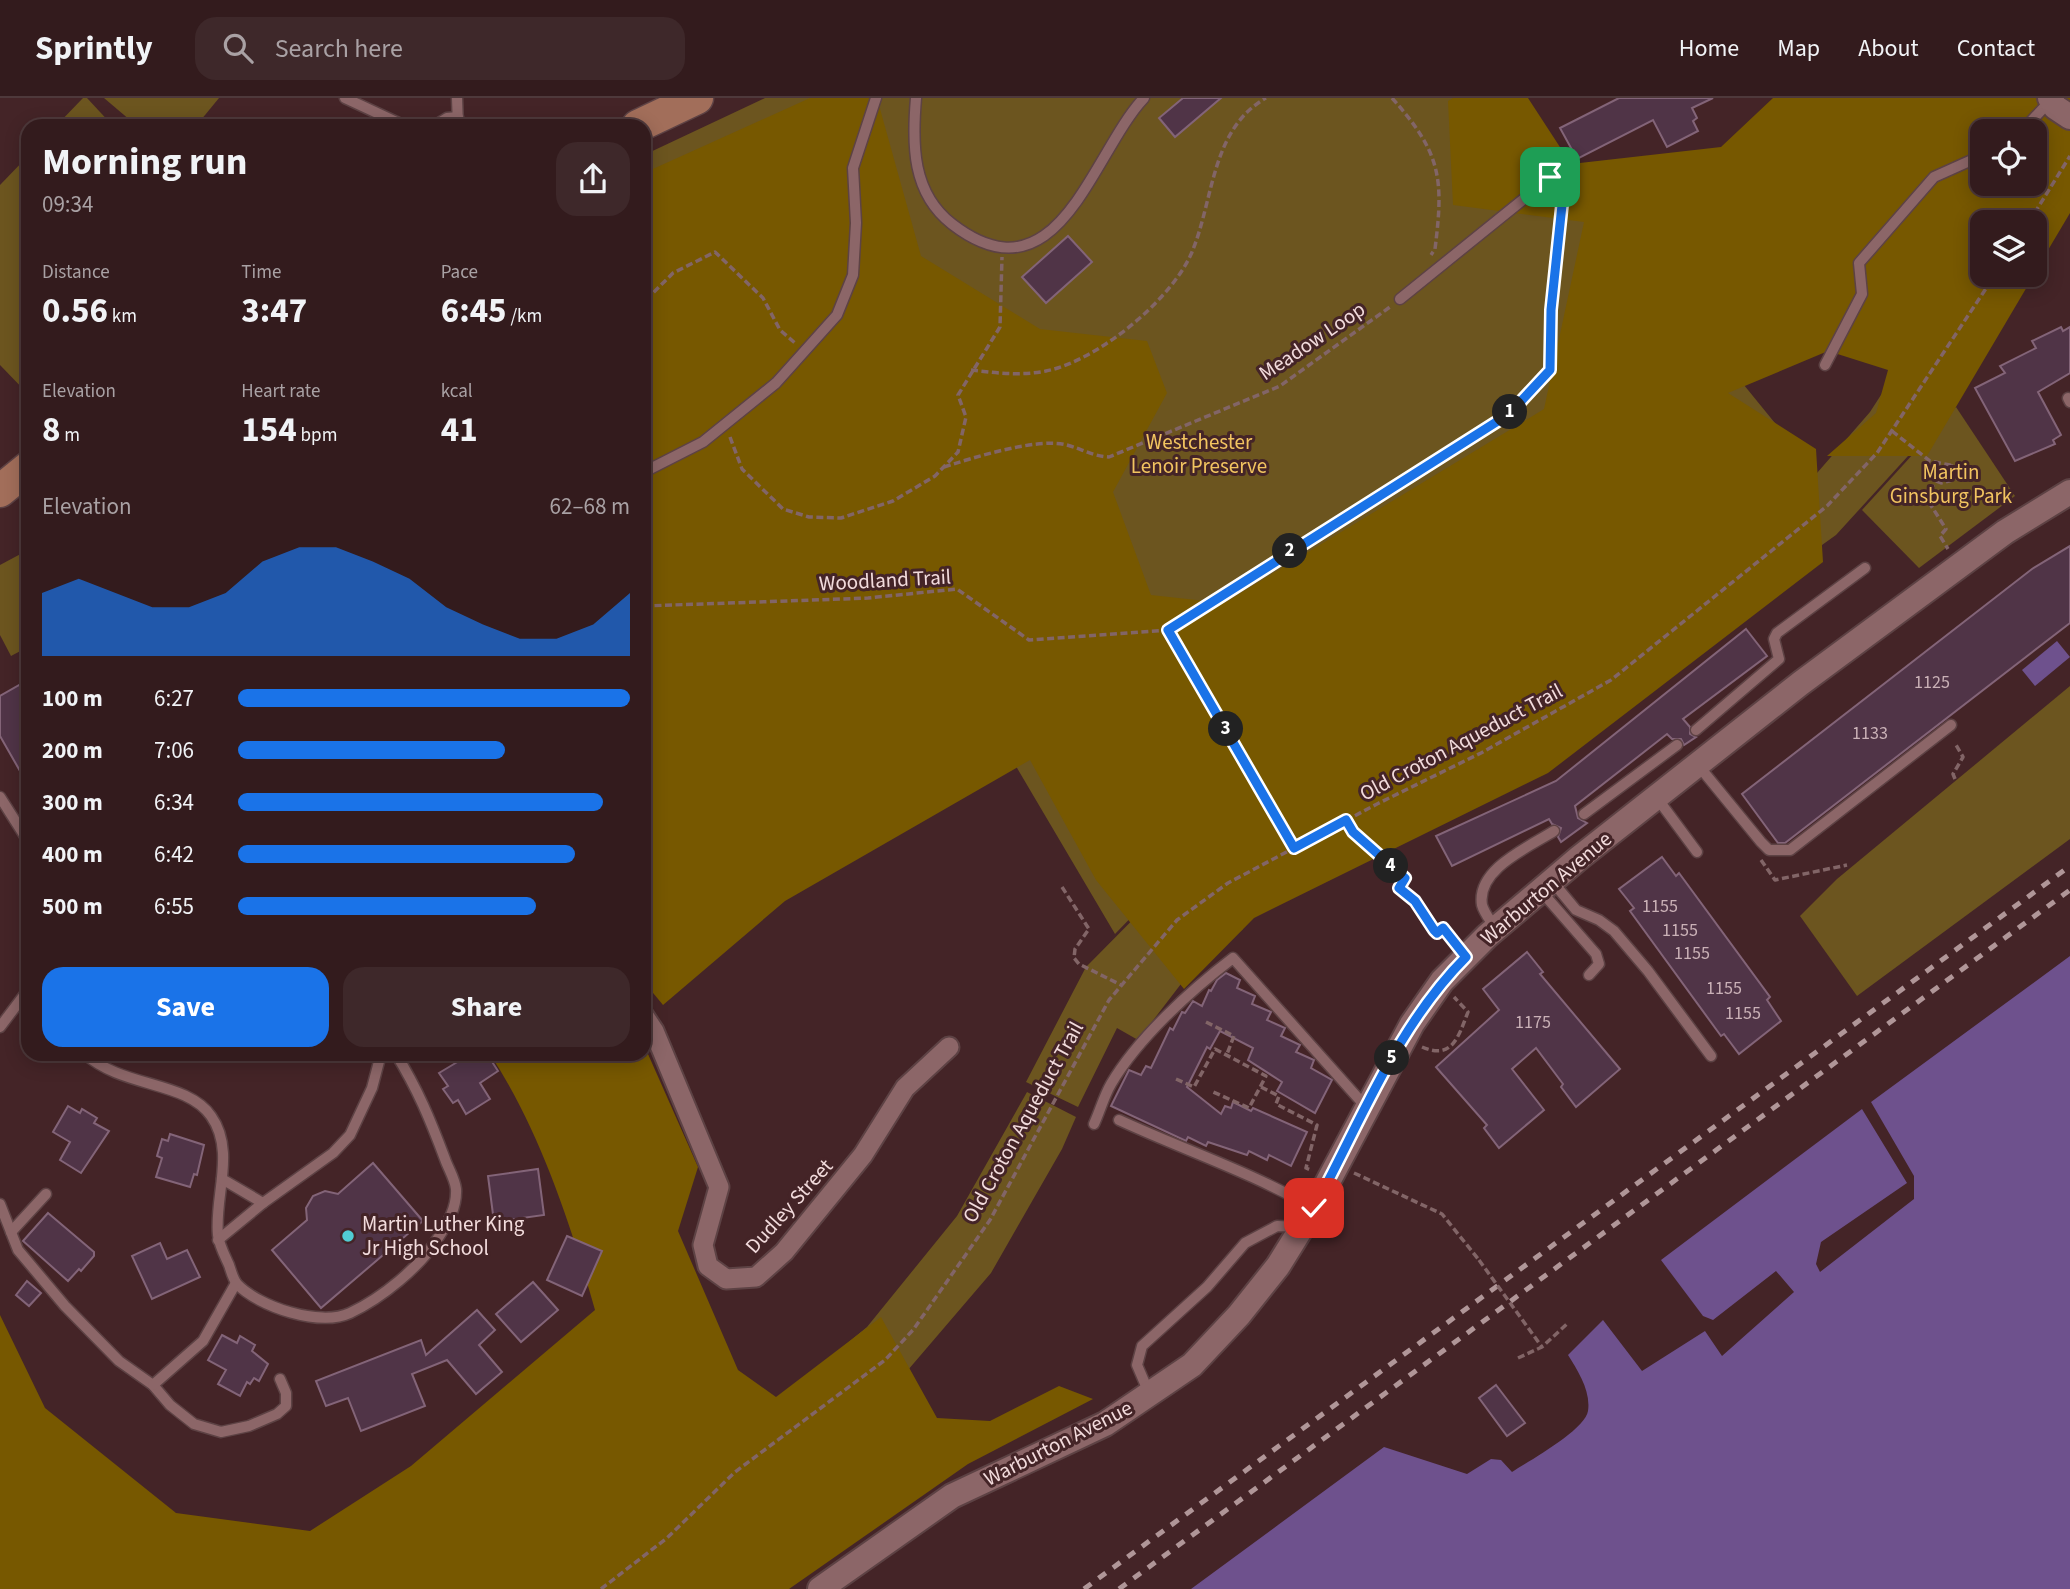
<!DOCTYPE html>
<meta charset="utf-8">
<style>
:root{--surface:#331b1d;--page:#3e282a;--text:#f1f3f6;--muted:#a9a1a4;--line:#4e393b;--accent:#1a73e8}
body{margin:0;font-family:"Source Sans 3",sans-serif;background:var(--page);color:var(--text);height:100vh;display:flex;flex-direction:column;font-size:26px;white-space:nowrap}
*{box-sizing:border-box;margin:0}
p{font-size:23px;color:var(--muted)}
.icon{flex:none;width:38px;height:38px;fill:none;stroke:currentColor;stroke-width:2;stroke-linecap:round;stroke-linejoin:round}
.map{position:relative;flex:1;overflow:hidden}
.side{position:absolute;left:21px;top:21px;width:630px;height:942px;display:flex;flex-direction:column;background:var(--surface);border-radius:21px;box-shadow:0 4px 18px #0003,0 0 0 2px var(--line)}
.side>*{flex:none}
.tools{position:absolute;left:1970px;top:21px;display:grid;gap:14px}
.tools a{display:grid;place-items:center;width:77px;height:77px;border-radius:14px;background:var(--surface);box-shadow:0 4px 18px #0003,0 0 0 2px var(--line);font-size:35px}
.pin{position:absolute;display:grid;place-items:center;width:60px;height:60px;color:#fff;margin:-30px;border-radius:14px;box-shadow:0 4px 10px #0006}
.km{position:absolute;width:35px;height:35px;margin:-18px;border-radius:50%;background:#222;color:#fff;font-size:19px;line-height:35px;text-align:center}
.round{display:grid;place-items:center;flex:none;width:74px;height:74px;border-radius:21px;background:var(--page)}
.overview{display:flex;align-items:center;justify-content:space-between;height:119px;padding:0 21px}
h1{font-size:38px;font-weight:700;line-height:52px}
.metrics{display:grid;grid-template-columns:repeat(3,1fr);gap:10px;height:119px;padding:7px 21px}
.metrics div{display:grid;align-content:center}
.metrics b{font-size:35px;font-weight:700}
.metrics small{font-size:19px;font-weight:400}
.metrics p{font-size:19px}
.chart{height:196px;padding:14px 21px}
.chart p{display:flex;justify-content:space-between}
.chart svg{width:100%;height:126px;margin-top:7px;fill:var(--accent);opacity:.7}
.action{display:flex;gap:14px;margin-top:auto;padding:14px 21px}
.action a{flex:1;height:80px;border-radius:21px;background:var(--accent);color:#fff;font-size:28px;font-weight:700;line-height:80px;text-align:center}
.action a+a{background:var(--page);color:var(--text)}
ul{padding:0 21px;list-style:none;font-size:23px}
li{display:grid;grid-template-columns:112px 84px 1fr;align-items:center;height:52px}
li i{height:18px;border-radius:9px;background:var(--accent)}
header{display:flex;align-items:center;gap:42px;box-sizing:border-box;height:98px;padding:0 35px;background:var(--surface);border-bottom:2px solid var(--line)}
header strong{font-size:33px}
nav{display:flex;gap:38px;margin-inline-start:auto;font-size:24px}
.search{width:490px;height:63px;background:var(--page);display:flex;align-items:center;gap:18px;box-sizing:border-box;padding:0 24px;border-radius:21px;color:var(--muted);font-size:26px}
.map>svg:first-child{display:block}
</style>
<header>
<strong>Sprintly</strong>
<div class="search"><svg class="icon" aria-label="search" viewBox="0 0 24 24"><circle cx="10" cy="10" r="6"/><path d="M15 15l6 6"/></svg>Search here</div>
<nav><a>Home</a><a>Map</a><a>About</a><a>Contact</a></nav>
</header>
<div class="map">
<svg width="2070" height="1491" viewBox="0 0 2070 1491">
<rect width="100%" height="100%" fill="#442427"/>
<!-- green -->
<g fill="#6c551f">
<path d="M83,0H87L113,28H56Z"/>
<path d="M104,0H219L196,28H137Z"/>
<path d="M765,0H1502L1577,82L1814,373L1176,773L1115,836L1010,658L644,764V57Z"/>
<path d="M28,58V296L0,267V87Z"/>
<path d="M1983,177H2026L1908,358L1836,437L1563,632L1229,810L1243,831L1184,882L1138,942L1117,930L1078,1009L1026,984L1086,869L1178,776L1804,390L1870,314L1899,269Z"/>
<path d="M1956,309L2015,398L1919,470L1862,412Z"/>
<path d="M28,452V549L11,558L0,537V467Z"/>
<path d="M2070,588V741L1857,898L1800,818L1837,781Z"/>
<path d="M1027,994L1076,1019L1062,1051L991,1175L896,1286L641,1491H523L579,1466L867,1229L957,1118Z"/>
</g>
<!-- forest -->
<g fill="#775800" fill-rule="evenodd">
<path d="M810,0H877L921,158L1040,231L1147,243L1167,295L1113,394L1151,497L1224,505L1544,311L1584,124L1453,107L1448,3L1453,0H1528L1571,66L1721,49L1773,0H2070V115L2035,174V124H1983V177H2034L1927,358H1827L1876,315L1888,272L1828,253L1728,295L1816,351L1823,464L1548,675L1254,820L1184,891L1096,782L1030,662L785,803L663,907L644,884V75ZM1983,33H2035V86H1983Z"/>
<path d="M644,947L698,1069L678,1133L738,1272L776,1299L881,1219L937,1320L990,1323L1059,1288L1093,1301L968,1366L789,1491H0V1217L45,1310L176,1415L310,1433L411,1368L595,1212C570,1124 540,1033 490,956H644Z"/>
</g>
<!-- water -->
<g fill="#6e518d">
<path d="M2057,543L2070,559L2035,588L2022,572Z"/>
<path d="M2070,858V1491H1191L1384,1349L1467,1376L1491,1361L1501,1362L1512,1374C1529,1363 1585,1332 1588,1313C1591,1293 1578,1273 1568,1257L1603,1222L1642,1273L1705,1233L1722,1258L1794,1194L1776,1173L1713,1222L1703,1218L1661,1162L1862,1011L1907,1085L1821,1144L1816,1166L1820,1174L1914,1101V1078L1871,1004Z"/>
</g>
<!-- building -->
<g fill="#503447" stroke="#836478" stroke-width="2">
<path d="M1183,0H1221L1175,39L1159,20Z"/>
<path d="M1619,0H1713L1692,10L1697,20L1693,23L1698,33L1667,49L1653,22L1577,61L1560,30Z"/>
<path d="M1068,138L1092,164L1046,205L1022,179Z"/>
<path d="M2061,229L2063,233L2070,229V275L2038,294L2061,337L2053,342L2055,346L2015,363L1975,290L2005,275L2000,268L2036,250L2032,243Z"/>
<path d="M2070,448V525L1785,745H1778L1742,696L2032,471Z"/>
<path d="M1746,531L1767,558L1683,621L1690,629V636L1696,639L1684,647L1681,641H1672L1667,636L1575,708L1578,720L1587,725L1561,744L1558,739L1561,730L1552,726L1549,721L1452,768L1436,738L1556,683Z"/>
<path d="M28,582V687L0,638V598Z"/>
<path d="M1662,759L1676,778L1679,775L1770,899L1767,902L1781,923L1739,956L1724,936L1721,938L1630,813L1634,810L1619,791Z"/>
<path d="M1527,854L1543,874L1540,876L1620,971L1576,1009L1561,989L1563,986L1536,950L1512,971L1544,1012L1499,1050L1484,1030L1487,1027L1436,969L1499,912L1483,891Z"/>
<path d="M1226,875L1240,882L1237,890L1255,898L1252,906L1271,914L1267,922L1285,930L1281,938L1300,947L1296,954L1314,962L1311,970L1332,982L1315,1015L1277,993L1282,984L1248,962L1253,950L1220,933L1210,951L1207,949L1187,989L1221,1016L1225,1008L1231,1010L1233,1004L1251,1013L1253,1010L1307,1034L1291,1068L1269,1057L1267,1062L1249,1053L1247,1057L1208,1044L1206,1048L1188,1039L1186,1043L1111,1008L1129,972L1141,977L1146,968L1151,970L1170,930L1173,932L1182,914L1185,915L1193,903L1202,908L1209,892L1211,893L1217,882Z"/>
<path d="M478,956H487L498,973L480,985L490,1001L466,1016L458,1002L453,1005L443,991L448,988L439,975L464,960L466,963Z"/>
<path d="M68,1008L80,1015L82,1011L97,1020L94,1025L109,1033L81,1075L60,1062L70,1044L53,1034Z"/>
<path d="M170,1036L204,1047L197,1077L194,1076L190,1089L156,1079L162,1060L157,1058L162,1041L168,1043Z"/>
<path d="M373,1065L423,1123L321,1210L272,1152L307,1122L306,1110L313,1098L325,1093L338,1096Z"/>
<path d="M538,1071L544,1117L494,1124L488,1078Z"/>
<path d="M48,1115L94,1154V1158L81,1173L79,1171L68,1183L23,1143Z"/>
<path d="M567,1138L602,1153L582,1198L547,1182Z"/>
<path d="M160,1145L167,1161L187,1152L200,1179L152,1201L132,1158Z"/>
<path d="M27,1183L41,1195L29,1208L16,1197Z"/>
<path d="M533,1184L558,1212L521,1244L496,1216Z"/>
<path d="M477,1212L495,1232L479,1247L502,1274L476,1296L447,1262L412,1276L425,1308L361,1333L348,1300L326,1308L316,1283L421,1242L426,1257Z"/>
<path d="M222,1237L237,1245L240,1238L255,1247L252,1253L268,1266L259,1283L254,1280L250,1286L247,1284L240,1298L218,1286L226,1272L208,1262Z"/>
<path d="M1496,1287L1525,1325L1507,1338L1479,1300Z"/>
</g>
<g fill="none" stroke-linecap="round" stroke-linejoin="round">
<!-- service casing -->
<g stroke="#5d4244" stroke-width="13">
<g id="service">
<path d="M345,0L405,28"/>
<path d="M457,0L458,28"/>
<path d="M916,0C912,47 912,95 952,126C1058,208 1092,55 1144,0"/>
<path d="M434,28L447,20L458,19"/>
<path d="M2022,33L2050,3"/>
<path d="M1400,201L1551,79"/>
<path d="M1825,267L1862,196L1859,165L1934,79L1983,57"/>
<path d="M2068,300L2070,304"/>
<path d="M644,374L703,344L776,285L837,217L853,177L856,125L853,70L876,0"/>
<path d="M1696,632L1779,561L1774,541L1777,535L1865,470"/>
<path d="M1698,667L1761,744L1769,752H1790L1951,627"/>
<path d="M0,699L28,743"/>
<path d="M1657,700L1697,754"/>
<path d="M1584,716L1677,647"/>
<path d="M1552,783L1576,812L1599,822L1614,833L1648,873L1711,958"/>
<path d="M1541,793L1596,856L1599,866L1589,877"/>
<path d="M1495,830C1491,823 1484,815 1482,807C1476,771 1529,749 1554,733"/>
<path d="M0,929L28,892"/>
<path d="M85,956C123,990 187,983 211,1018C236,1053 214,1099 218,1137C219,1147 225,1158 229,1167C231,1173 233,1181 237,1186C259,1209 320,1229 350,1215C382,1200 420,1169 438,1140C448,1125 457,1109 456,1091C455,1081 448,1070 445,1061C430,1021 418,992 396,956"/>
<path d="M1119,1022C1184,1052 1251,1074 1313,1110"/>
<path d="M1094,1026C1100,1013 1104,998 1111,986C1138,940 1191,892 1233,860L1366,1009"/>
<path d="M222,1081L263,1105"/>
<path d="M0,1106L18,1152L65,1208L119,1263L153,1287L170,1307L194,1326L221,1334L249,1328L277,1316L286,1308V1295L280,1281"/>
<path d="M11,1134L46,1096"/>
<path d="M218,1142L263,1105L333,1055L350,1037L372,990L381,956"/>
<path d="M153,1287L203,1243L236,1185"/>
<path d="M1149,1295L1137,1267L1142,1248L1207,1189L1245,1145L1277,1128L1299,1129"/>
</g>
</g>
<!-- minor casing -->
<g stroke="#5d4244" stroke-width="23">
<path id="minor" d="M644,918L654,933L719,1089L703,1147L708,1168L726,1181L756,1179L784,1154L863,1057L905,990L949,949"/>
</g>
<!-- tertiary casing -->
<g stroke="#5d4244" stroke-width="28">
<g id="tertiary">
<path d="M2050,0L2055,9L2070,19"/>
<path d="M820,1491L952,1398L1105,1326L1192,1267L1239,1217L1278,1168L1314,1110L1412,926L1442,883L1487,838L1579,760L1801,585L2005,434L2070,394"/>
</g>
</g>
<!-- primary casing -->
<g stroke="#5d4244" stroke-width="35">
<g id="primary">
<path d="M638,28L697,0"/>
<path d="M0,393L28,370"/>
</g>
</g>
<!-- path -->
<g stroke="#826567" stroke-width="3.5" stroke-dasharray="7 3.5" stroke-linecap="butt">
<path d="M1392,0C1441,55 1444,80 1435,151L1431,157"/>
<path d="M2029,124L2070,58"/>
<path d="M644,197L652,196L673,175L715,154L763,200L780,232L795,245"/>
<path d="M971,272C996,275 1021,278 1046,273C1097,263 1172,202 1192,154C1214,101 1211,31 1266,0"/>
<path d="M1892,333L1930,363L1950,367L1925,398L1946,431L1940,438L1948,451"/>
<path d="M730,339L742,371L783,411L809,419L841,420L893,403L935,378L958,354L966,319L958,297L1000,229L1002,159"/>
<path d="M944,369C972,360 1038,339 1067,347C1082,351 1092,358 1109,359L1280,288L1390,209"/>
<path d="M1936,383L1941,385L1964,379L1965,375L1950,367"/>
<path d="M644,508L868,500L957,491L1029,542L1168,532L1509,315L1550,272L1551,212L1562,107L1552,94"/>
<path d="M1168,532L1294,750"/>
<path d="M1955,681L1953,676L1963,659L1956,647"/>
<path d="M1346,722L1353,734L1405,780L1399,790L1415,803L1434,832L1437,835L1443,830L1454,844"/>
<path d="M1761,762L1775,782L1847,767"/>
<path d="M1062,789L1089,831L1075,851L1074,860L1079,866L1121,887"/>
<path d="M1206,924L1234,938L1227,956"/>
<path d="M1422,949C1452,962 1458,940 1468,914L1454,899"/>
<path d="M1176,981L1194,989L1215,951L1266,978L1249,1010L1211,993"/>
<path d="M1261,989L1279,998L1276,1006L1317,1027L1306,1070L1311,1072"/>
<path d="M1354,1075L1442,1116L1479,1162"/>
<path d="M1518,1260L1542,1249L1568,1225"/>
<path d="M601,1491L667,1440L735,1374L885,1262L913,1232L990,1122L1109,902L1177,822L1228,785L1377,706L1481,655L1611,582L1827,408L1877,355L1995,177"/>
</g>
<!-- service -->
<use href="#service" stroke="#8c6668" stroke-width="10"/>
<!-- minor -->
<use href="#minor" stroke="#8c6668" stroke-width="19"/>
<!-- tertiary -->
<use href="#tertiary" stroke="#8c6668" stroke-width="24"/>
<!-- primary -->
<use href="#primary" stroke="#a26e5a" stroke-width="32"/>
<!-- rail -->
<g stroke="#b09698" stroke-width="5" stroke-dasharray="9 9" stroke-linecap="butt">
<path d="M1084,1491L2070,768"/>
<path d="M1119,1491L2070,792"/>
</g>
<!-- path-bridge -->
<path stroke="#826567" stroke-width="3.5" stroke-dasharray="7 3.5" stroke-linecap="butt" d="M1479,1162L1542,1249"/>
</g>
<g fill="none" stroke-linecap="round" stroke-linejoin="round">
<!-- route casing -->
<g stroke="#fff" stroke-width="14">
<path id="route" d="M1314,1110C1361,1024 1396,929 1466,859L1443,830L1437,835L1434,832L1415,803L1399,790L1405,780L1353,734L1346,722L1294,750L1168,532L1509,316L1550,272L1551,212L1562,107L1545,83L1550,79"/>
</g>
<!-- route -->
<use href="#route" stroke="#1a73e8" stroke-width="9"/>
</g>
<!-- markers -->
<circle fill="#51ccd3" stroke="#442427" stroke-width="2.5" cx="348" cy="1138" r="7"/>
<g text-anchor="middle" stroke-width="6" stroke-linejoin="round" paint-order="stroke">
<!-- number labels -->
<g font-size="18" fill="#cab1b7">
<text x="1932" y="590">1125</text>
<text x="1870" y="641">1133</text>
<text x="1660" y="814">1155</text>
<text x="1680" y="838">1155</text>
<text x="1692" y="861">1155</text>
<text x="1724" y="896">1155</text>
<text x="1743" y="921">1155</text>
<text x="1533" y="930">1175</text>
</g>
<!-- street labels -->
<g font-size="21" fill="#f2dbdc" stroke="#442427">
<text transform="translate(1312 243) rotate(-34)" y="7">Meadow Loop</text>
<text transform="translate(885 482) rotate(-3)" y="7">Woodland Trail</text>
<text transform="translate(1461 644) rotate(-28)" y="7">Old Croton Aqueduct Trail</text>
<text transform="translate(1546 790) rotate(-40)" y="7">Warburton Avenue</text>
<text transform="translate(1023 1024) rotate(-61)" y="7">Old Croton Aqueduct Trail</text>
<text transform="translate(789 1108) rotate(-48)" y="7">Dudley Street</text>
<text transform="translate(1058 1345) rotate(-27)" y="7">Warburton Avenue</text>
</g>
<!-- park labels -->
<g font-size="21" fill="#f2c460" stroke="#442427">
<text x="1199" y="351">Westchester<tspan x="1199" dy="24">Lenoir Preserve</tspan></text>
<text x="1951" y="381">Martin<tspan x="1951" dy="24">Ginsburg Park</tspan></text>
</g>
<!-- poi labels -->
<g font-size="21" fill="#f2dbdc" stroke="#442427" text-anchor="start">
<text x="362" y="1133">Martin Luther King<tspan x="362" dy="24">Jr High School</tspan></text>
</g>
</g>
</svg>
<div class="tools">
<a><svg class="icon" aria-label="locate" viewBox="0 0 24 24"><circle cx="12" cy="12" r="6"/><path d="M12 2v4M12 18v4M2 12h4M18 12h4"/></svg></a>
<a><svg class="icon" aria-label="layers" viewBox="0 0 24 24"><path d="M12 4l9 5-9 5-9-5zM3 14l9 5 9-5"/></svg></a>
</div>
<div class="pin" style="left:1550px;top:79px;background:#1e9e55"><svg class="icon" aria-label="arrive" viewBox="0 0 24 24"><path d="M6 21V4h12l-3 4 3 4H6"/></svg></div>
<div class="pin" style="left:1314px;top:1110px;background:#d93025"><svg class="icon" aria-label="check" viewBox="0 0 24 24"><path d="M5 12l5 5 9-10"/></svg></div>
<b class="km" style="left:1510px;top:314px">1</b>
<b class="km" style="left:1290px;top:453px">2</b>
<b class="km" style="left:1226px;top:631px">3</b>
<b class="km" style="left:1391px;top:768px">4</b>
<b class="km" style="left:1392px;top:960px">5</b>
<section class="side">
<div class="overview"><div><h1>Morning run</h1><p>09:34</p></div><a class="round"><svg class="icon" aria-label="share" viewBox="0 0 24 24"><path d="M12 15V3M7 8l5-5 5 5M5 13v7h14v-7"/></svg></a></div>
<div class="metrics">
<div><p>Distance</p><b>0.56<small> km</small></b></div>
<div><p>Time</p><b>3:47</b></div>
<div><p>Pace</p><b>6:45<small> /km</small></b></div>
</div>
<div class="metrics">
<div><p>Elevation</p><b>8<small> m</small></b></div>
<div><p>Heart rate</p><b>154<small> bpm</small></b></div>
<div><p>kcal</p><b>41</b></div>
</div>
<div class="chart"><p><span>Elevation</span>62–68 m</p>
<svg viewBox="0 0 160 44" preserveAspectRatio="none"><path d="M0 44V22L10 17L20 22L30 27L40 27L50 22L60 11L70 6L80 6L90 11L100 17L110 27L120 33L130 38L140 38L150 33L160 22V44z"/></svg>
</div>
<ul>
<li><b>100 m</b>6:27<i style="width:100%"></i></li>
<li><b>200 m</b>7:06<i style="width:68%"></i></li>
<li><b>300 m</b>6:34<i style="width:93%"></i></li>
<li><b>400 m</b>6:42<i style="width:86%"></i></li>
<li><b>500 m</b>6:55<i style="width:76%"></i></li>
</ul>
<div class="action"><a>Save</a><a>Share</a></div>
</section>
</div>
